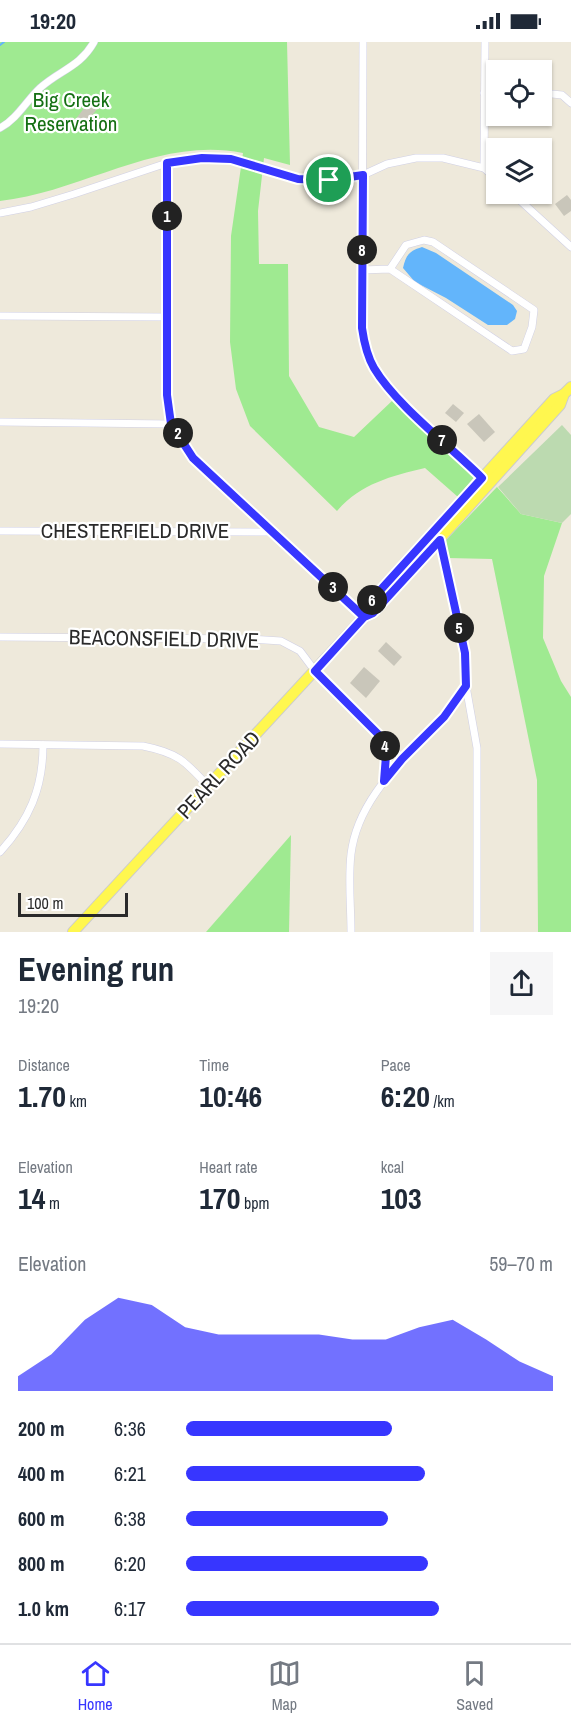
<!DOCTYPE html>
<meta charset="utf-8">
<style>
:root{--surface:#fff;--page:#f6f6f7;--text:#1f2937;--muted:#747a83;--line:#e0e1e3;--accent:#3736ff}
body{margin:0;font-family:"Archivo Narrow",sans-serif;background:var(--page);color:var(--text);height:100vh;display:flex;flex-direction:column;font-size:22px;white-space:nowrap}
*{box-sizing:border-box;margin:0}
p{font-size:20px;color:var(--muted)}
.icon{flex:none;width:33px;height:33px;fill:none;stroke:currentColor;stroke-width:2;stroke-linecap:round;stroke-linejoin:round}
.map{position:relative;height:890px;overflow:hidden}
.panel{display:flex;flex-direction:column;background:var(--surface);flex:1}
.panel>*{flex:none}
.fabs{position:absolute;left:486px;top:18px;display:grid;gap:12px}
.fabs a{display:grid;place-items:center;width:66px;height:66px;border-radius:0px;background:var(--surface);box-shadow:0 2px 4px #0004;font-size:30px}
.scale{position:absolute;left:18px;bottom:15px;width:110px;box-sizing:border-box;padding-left:6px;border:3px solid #2a2a2a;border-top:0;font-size:16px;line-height:21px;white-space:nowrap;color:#2a2a2a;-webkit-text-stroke:4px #fff;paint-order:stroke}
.pin{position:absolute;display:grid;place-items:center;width:51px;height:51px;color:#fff;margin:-26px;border:3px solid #fff;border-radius:50%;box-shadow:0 2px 6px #0007}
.km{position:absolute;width:30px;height:30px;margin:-15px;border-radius:50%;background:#222;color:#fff;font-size:16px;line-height:30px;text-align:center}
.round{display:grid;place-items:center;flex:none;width:63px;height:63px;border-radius:0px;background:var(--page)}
.summary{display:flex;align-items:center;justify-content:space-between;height:102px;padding:0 18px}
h1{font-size:33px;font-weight:700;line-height:45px}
.figures{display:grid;grid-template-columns:repeat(3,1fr);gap:9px;height:102px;padding:6px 18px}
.figures div{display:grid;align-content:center}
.figures b{font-size:30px;font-weight:700}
.figures small{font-size:16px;font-weight:400}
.figures p{font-size:16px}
.chart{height:168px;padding:12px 18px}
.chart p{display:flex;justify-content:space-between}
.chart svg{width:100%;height:108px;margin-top:6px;fill:var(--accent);opacity:.7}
ul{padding:0 18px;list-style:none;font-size:20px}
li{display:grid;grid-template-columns:96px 72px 1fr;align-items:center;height:45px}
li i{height:15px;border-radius:8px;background:var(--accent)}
.status{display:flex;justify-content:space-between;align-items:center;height:42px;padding:0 30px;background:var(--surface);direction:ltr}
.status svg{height:16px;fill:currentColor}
.tabs{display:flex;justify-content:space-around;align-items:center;height:84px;border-top:2px solid var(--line);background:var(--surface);font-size:16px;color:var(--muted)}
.tabs a{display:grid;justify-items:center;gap:3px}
.tabs .on{color:var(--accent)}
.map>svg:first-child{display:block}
</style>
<div class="status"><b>19:20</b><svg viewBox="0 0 49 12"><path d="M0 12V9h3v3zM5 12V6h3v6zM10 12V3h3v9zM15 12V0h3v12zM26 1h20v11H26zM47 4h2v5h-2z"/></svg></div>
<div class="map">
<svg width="571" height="890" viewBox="0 0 571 890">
<rect width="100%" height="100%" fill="#eee9db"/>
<!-- green -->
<g fill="#9fea91">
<path d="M0,0H287L290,123L264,116L258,169L259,222H288L289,334L319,385L354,395L393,358L475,434L458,455L425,426C391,434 360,442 337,469L250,384L236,347L230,300L231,194L243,111C158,94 83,150 0,159Z"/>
<path d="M497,445L521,472L562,481L544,534L543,596L561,639L571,655V890H538L537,738L492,517L448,516L446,498Z"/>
<path d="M291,793L289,890H206Z"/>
</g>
<!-- cemetery -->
<path fill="#bcdab0" d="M562,383L571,393V472L562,481L521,472L498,445Z"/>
<!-- water -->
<path fill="#63b5fb" d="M422,205L436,211L513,263L517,269L515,277L507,283H488L446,256L415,240L403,226C406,213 409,209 422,205Z"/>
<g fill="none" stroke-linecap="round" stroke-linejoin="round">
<!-- stream -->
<path stroke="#63b5fb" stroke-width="2" d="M0,3L4,0"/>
</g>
<!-- building -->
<g fill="#c9c6ba">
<path d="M88,61L97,67L81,88L72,82Z"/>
<path d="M567,153L571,158V169L564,174L555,162Z"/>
<path d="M453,362L464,371L456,380L445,371Z"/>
<path d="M479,372L495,390L484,400L467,382Z"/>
<path d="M386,600L402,615L394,624L378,609Z"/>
<path d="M364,625L380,639L366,656L350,641Z"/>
</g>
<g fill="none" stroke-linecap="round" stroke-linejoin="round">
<!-- minor casing -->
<g stroke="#d0d0e5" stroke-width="8">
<g id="minor">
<path d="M363,0L362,286C364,300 367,314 374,326C396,363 450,405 482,436"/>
<path d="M484,51H496"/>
<path d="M542,51L562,53L571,61"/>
<path d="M0,86C17,77 27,58 40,46C60,28 80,25 94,0"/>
<path d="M167,121V353L171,382L193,415L364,575"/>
<path d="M484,126L485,0"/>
<path d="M513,152L571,205"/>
<path d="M0,171L31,165L74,152L167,121L202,116L249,121L298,137L329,138L363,133L387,122L416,116H443L484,126L496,137"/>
<path d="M362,228L390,227L512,309L524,307L532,285L534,268L433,200L424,198L406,203L390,227"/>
<path d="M0,274L167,275"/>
<path d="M0,380L171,382"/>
<path d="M0,489L271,490"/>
<path d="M440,498L465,611L466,644L477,706V890"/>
<path d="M0,595L251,597L281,599L300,609L315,629L403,717"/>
<path d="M384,698L386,714L385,737"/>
<path d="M0,702L143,704C178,711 185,719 208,744"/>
<path d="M0,810C29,778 43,747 43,703"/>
<path d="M351,890C351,865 348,837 351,812C358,755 405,717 441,677C451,667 458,655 466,644"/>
</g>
</g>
<!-- primary casing -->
<g stroke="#ccc" stroke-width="12">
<g id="primary">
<path d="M364,575L366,564L554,357L564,352"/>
<path d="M73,890L364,575L373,571L560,363L564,352L571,345"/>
</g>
</g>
<!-- minor -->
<use href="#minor" stroke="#fff" stroke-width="7"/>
<!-- primary -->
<use href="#primary" stroke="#fff74f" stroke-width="10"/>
</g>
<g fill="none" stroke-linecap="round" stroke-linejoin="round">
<!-- route casing -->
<g stroke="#fff" stroke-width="12">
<path id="route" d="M329,138L298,137L231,117L202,116L167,121V353L171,382L193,416L364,575L315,629L384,698L386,714L384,739L402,717L444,675L466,644L465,611L440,498L373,571L364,575L366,564L482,436C450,404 396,363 374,326C367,314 364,300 362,286L363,133L329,138"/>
</g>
<!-- route -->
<use href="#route" stroke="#3736ff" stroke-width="8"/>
</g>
<g text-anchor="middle" stroke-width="4.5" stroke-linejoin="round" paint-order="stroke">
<!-- park labels -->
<g font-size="21" fill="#146f13" stroke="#fff">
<text x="71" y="65">Big Creek<tspan x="71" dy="24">Reservation</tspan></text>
</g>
<!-- street labels -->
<g font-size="21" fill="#2a2a2a" stroke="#fff">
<text x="135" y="496">CHESTERFIELD DRIVE</text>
<text transform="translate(164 597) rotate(1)" y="7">BEACONSFIELD DRIVE</text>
<text transform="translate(219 733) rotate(-47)" y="7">PEARL ROAD</text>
</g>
</g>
</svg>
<div class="fabs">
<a><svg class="icon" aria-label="locate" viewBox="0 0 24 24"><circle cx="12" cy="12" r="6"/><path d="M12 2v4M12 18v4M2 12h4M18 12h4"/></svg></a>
<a><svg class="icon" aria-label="layers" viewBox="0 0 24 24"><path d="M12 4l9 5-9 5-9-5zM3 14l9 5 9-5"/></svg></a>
</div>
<div class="scale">100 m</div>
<div class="pin" style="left:329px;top:138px;background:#1e9e55"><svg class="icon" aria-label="arrive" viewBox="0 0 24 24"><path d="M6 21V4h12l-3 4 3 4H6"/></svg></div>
<b class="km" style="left:167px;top:174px">1</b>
<b class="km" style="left:178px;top:391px">2</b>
<b class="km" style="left:333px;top:545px">3</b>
<b class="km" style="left:385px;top:704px">4</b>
<b class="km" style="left:459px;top:586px">5</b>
<b class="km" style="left:372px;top:558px">6</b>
<b class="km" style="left:442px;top:398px">7</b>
<b class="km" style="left:362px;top:208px">8</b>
</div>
<section class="panel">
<div class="summary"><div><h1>Evening run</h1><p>19:20</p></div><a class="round"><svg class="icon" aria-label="share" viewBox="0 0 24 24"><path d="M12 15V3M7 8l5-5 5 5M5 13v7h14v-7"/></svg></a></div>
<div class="figures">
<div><p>Distance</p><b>1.70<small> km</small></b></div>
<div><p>Time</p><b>10:46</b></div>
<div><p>Pace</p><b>6:20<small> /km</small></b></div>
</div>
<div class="figures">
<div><p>Elevation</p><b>14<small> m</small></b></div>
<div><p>Heart rate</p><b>170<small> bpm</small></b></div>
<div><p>kcal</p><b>103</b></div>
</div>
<div class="chart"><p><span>Elevation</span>59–70 m</p>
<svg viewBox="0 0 160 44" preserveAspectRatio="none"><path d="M0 44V38L10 29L20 15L30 6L40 9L50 18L60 21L70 21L80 21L90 21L100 23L110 23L120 18L130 15L140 23L150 32L160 38V44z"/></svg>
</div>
<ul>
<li><b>200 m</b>6:36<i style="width:56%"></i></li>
<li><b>400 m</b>6:21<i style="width:65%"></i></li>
<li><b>600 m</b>6:38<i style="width:55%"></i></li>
<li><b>800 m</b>6:20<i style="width:66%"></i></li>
<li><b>1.0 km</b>6:17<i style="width:69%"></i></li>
</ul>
</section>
<nav class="tabs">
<a class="on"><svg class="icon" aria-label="home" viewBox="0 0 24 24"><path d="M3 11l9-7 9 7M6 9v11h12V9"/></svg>Home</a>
<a><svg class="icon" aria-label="map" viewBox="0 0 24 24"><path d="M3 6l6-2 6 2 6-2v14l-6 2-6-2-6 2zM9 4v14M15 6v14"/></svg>Map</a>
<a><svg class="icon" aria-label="saved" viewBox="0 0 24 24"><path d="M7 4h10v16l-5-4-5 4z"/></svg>Saved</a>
</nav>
